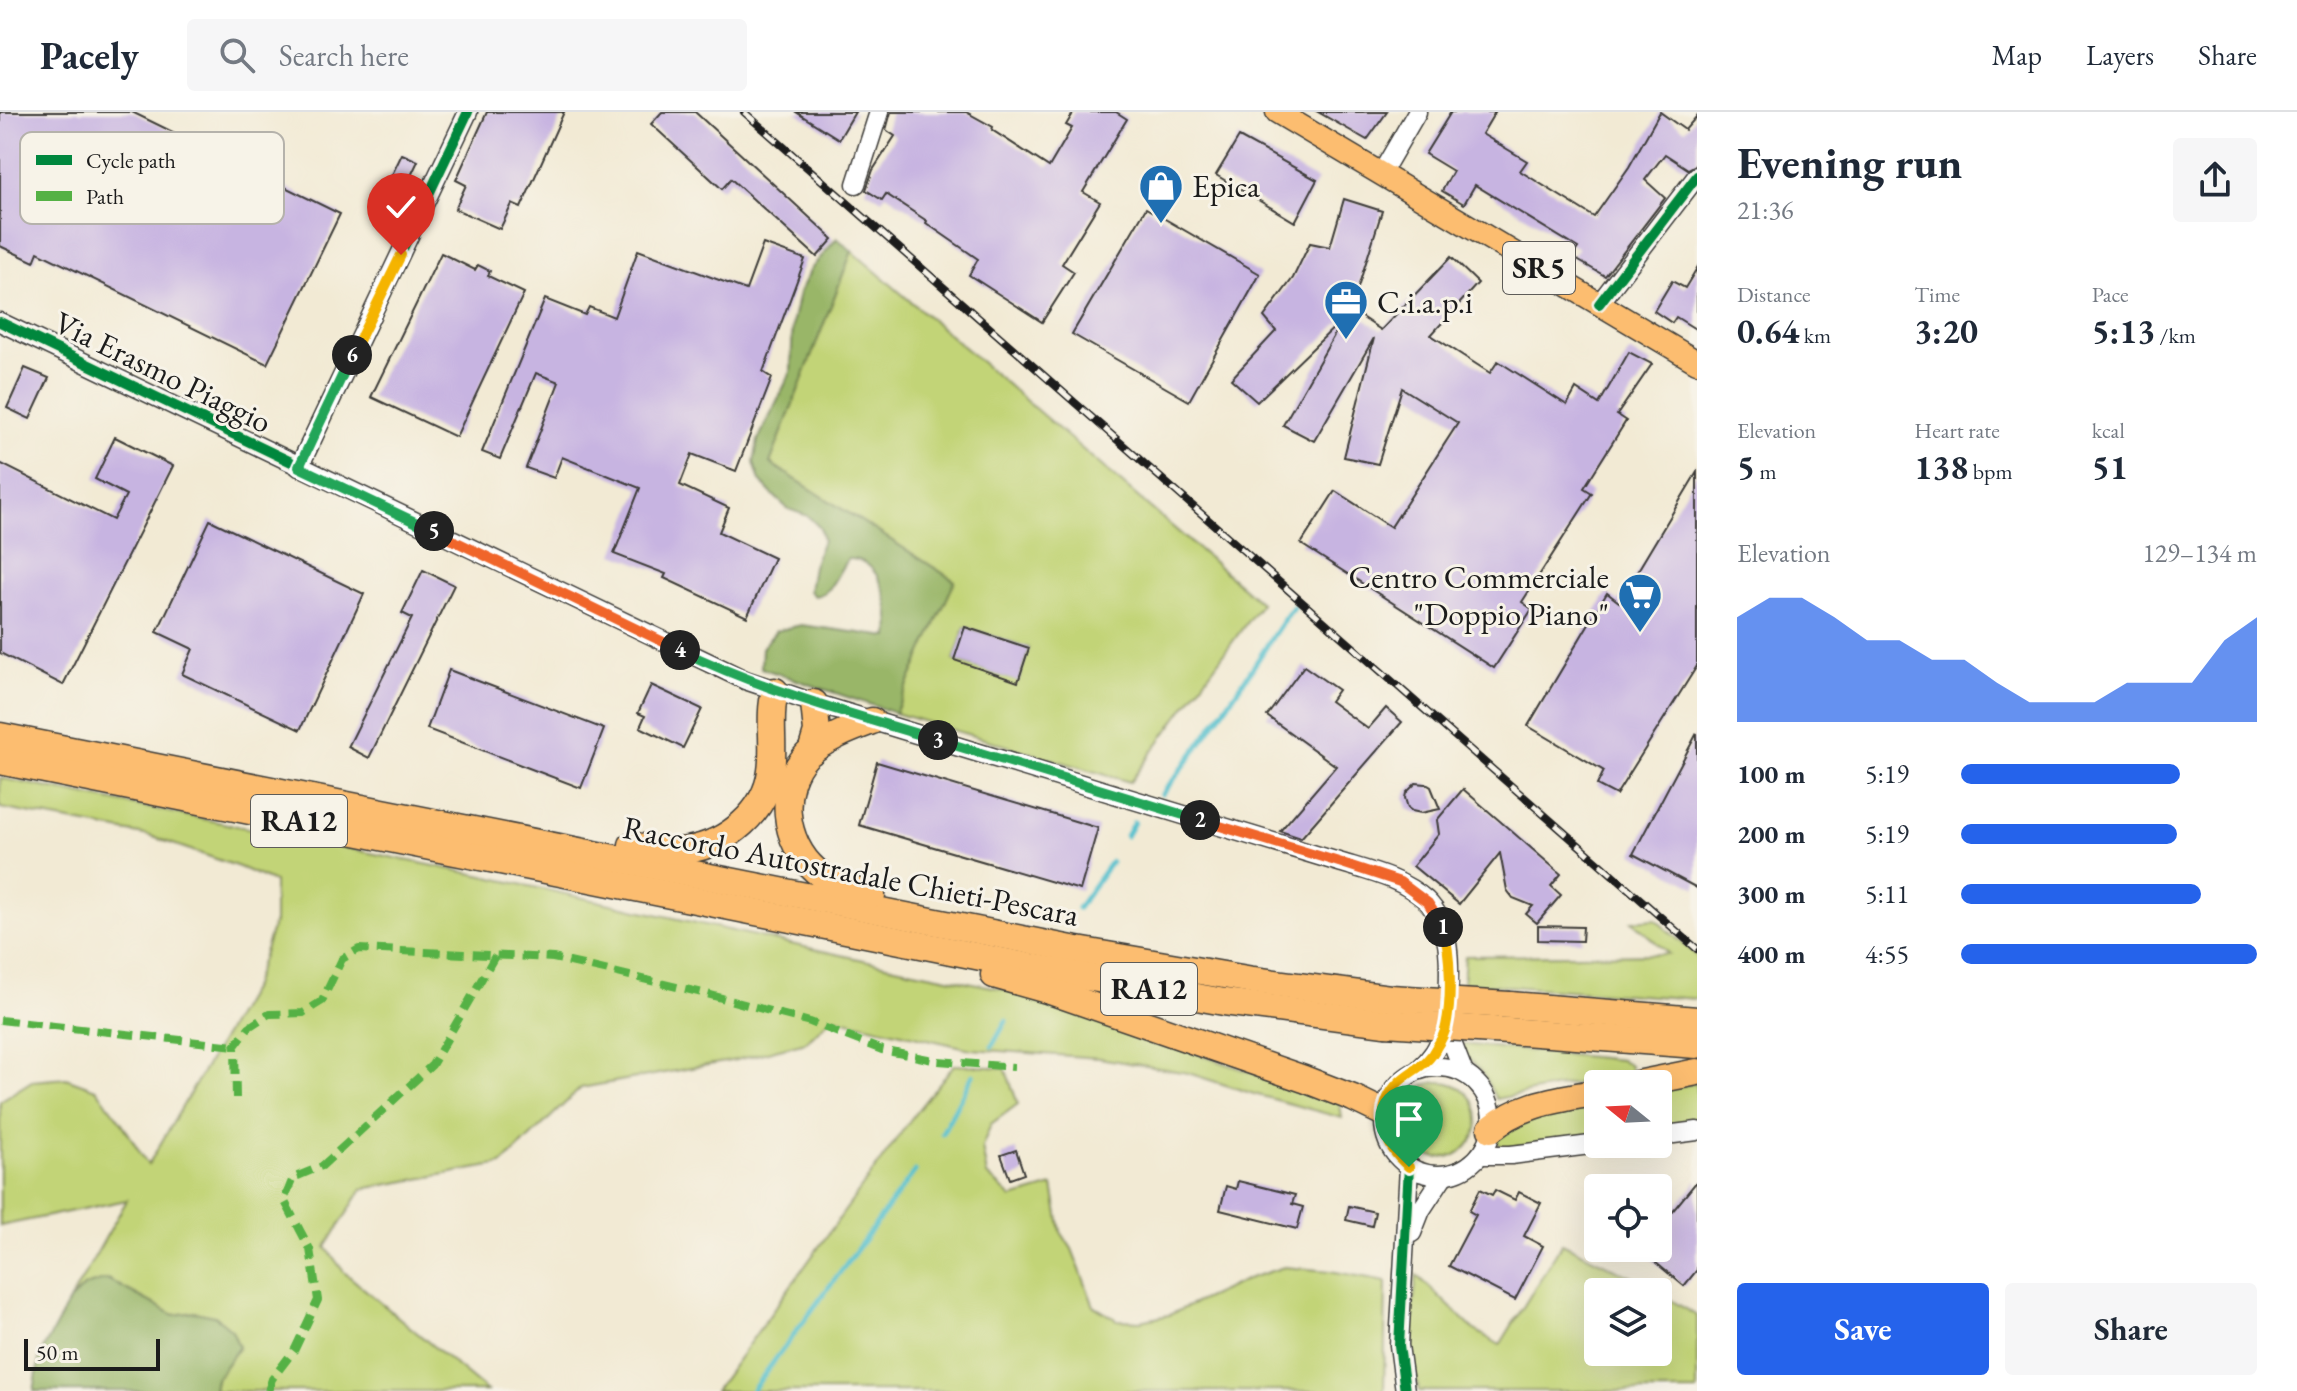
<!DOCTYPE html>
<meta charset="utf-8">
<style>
:root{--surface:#fff;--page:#f6f6f7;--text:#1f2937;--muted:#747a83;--line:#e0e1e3;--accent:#2563eb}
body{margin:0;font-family:"EB Garamond",serif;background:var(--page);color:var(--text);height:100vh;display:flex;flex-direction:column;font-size:30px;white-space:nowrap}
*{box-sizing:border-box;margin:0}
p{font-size:26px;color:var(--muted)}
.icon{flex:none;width:44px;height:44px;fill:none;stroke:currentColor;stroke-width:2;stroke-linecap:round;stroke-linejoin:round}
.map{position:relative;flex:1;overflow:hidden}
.panel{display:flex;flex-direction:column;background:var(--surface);width:600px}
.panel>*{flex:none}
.needle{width:52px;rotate:288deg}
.tools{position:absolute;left:1584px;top:958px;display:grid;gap:16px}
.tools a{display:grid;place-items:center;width:88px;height:88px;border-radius:8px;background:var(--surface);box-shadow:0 8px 32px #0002;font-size:40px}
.scale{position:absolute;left:24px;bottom:20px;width:136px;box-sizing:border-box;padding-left:8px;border:4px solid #1c1c1c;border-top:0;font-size:22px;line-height:28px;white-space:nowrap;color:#1c1c1c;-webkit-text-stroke:6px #f7f3e8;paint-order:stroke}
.pin{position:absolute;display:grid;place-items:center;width:68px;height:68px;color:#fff;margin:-82px -34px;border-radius:50% 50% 50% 0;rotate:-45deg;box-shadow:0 0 8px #0007}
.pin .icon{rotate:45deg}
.km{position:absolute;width:40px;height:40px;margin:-20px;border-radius:50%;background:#222;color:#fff;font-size:22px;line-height:40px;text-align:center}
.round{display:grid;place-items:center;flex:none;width:84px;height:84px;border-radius:8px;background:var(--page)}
.headline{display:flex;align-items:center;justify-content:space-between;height:136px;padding:0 40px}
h1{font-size:44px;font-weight:700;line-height:60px}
.metrics{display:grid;grid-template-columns:repeat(3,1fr);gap:12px;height:136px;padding:8px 40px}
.metrics div{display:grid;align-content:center}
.metrics b{font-size:34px;font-weight:700}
.metrics small{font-size:22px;font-weight:400}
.metrics p{font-size:22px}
.chart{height:224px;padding:16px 40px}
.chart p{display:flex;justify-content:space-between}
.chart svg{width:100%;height:144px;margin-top:8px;fill:var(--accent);opacity:.7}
.primary-button{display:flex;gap:16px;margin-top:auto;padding:16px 40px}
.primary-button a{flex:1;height:92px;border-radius:8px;background:var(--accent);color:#fff;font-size:32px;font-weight:700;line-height:92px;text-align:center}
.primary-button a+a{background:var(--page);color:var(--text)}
ul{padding:0 40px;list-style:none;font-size:26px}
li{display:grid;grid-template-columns:128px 96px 1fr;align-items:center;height:60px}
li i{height:20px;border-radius:10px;background:var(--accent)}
header{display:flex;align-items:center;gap:48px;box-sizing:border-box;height:112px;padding:0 40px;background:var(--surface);border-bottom:2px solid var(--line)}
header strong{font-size:38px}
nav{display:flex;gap:44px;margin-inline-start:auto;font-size:28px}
.search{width:560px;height:72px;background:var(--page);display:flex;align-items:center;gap:20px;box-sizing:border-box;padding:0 28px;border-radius:8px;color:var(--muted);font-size:30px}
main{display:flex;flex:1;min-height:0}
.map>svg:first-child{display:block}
</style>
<header>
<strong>Pacely</strong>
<div class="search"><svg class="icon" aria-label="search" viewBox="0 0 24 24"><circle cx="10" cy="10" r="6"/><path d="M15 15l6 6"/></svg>Search here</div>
<nav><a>Map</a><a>Layers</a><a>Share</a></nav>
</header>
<main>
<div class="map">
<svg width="1697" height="1279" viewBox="0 0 1697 1279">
<rect width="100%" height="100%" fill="#f7f3e8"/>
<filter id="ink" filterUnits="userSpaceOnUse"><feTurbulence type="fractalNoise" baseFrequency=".0125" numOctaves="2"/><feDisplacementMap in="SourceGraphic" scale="16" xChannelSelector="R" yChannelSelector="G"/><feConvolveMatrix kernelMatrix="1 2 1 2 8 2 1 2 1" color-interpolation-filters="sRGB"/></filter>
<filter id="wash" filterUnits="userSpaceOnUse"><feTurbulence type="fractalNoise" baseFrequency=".006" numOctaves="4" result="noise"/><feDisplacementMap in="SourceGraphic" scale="32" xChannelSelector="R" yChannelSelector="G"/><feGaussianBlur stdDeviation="1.8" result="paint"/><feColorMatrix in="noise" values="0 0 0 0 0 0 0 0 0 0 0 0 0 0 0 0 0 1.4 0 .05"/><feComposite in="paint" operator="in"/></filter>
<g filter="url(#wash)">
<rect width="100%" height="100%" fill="#f2ead4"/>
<!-- green -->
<g fill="#c2d477" stroke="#6f784a" stroke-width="2" fill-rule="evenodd">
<path d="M852,139L1261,491L1130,670L895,601L954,469L770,351ZM965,515L1029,536L1018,569L954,548Z"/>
<path d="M0,666L479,763L909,858L1022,881L1340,991L1342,1006L1254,982L1188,961L1099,946L971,937L832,905L806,930L736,948L581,976L502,1052L362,1077L326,1135L344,1160L487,1279H214L216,1267L239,1235L195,1200L174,1203L130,1180L85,1174L70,1188L127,1088L0,1114V989L32,969L66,966L96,977L122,1011L148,1053L253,874L274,810V770L239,755L150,724L0,696Z"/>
<path d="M1655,807L1697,844V887L1463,871L1465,844L1669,842L1632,809Z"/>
<path d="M1461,932L1621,948L1630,953V961L1496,987L1484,964L1466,944Z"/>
<path d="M954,953L1005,956L1018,992L991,1012L982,1035L987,1063L1012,1086L1053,1074L1061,1120L1072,1137L1094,1194L1117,1208L1141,1209L1169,1203L1250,1166L1284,1155L1330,1159L1386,1169L1384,1279H715L916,1000Z"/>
<circle cx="1440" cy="1008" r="38"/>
<path d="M1697,971V1016L1658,1021V978Z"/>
<path d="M1598,991V1028L1503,1036L1496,1029L1512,1009Z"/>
<path d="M1562,1131L1638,1168L1697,1204V1279H1419L1412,1242V1202L1417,1163L1473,1217L1500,1233ZM1598,1180H1658V1240H1598Z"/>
</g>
<!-- forest -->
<g fill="#99b668" stroke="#5a6942" stroke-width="2">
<path d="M837,126L852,139L770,351L955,469L895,601L761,556L762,536L776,519L801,513L889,525C892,499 883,445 848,447C837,459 833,482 814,484L809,479L813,454L823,428L820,416L808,404L788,397L771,381L760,369L754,351L758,328L791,260L793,208L799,181L811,157Z"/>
<path d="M107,1167L174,1203L195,1200L215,1204L232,1218L239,1235L216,1267L214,1279H34L40,1243L70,1188L85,1174Z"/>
</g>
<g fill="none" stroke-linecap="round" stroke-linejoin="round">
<!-- stream -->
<g stroke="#53c0cd" stroke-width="5">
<path d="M1162,682C1192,646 1218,606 1245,567C1262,543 1275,518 1293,495"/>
<path d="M1126,724L1134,710"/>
<path d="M1078,796L1111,750"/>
<path d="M992,934L1006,909"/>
<path d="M942,1021L973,963"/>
<path d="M752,1279L915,1059"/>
</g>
</g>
<g id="blocks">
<!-- building -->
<g fill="#c7b4e1">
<path d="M0,0H132L340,102L267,252L38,140L34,150L0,134Z"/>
<path d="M487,0H564L521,96L512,92L500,117L455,97L466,73L456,68Z"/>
<path d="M662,0H695L833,127L817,145L731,67L722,77L651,12Z"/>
<path d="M796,0H855L839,27Z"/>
<path d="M891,0H966L993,15L992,18L1049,55L1072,16L1066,13L1074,0H1116L1127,7L1083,80L1100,90L1062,152L1074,160L1042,210L969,163L978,147L926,111L927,109L886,82L882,88L866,78L873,58L895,24L886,18Z"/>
<path d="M1318,0H1387L1367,28Z"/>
<path d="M1451,0H1495L1482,22L1527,49L1520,59L1594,105L1629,55L1660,0L1685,18L1697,4V52L1688,57L1665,42L1645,68L1665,86L1605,164L1572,145L1578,136L1475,73L1464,92L1442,79L1453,59L1425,42Z"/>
<path d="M1239,25L1317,68L1295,110L1216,63Z"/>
<path d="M402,42L418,49L388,112L372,104Z"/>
<path d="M1344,87L1382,99L1351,198L1381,218L1451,145L1478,171L1431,223L1490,261L1498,249L1567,293L1576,277L1599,292L1629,240L1652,252L1617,303L1626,309L1584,376L1592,381L1522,490L1532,497L1494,556L1301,432L1335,379L1391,415L1458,311L1402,276L1378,352L1344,345L1374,226L1314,329L1283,313L1344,206L1257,290L1231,267L1276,219L1264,205L1293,166L1310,131L1330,135Z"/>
<path d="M1146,96L1260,162L1189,289L1072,222Z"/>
<path d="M763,132L805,147L763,260L772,266L736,359L692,342L680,373L729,396L719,420L774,446L747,505L664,466L666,462L614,442L640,376L562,345L554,366L526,356L559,270L536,261L500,347L482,340L545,187L585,203L589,195L614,205L638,138L746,178Z"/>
<path d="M441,141L475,158L478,153L490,159L488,164L524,181L456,325L371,285Z"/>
<path d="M1697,156V218L1676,205L1672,211L1654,199L1672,169L1685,176Z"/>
<path d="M25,256L49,266L30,307L7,296Z"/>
<path d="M115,325L173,354L63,573L0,541V351L113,408L126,383L95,367Z"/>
<path d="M1697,360V554L1616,683L1597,673L1604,659L1528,614L1607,481L1619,490Z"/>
<path d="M210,408L364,482L300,618L182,562L193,537L157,520Z"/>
<path d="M423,458L454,473L369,646L348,635L412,506L402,501Z"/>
<path d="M965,515L1029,536L1018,570L954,548Z"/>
<path d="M1304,554L1338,578L1330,589L1368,617L1386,596L1402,610L1301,726L1280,719L1336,654L1267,604Z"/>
<path d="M449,558L604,617L581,676L427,617Z"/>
<path d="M651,573L702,597L683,636L640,615L645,604L638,601Z"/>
<path d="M1697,621V776L1633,742Z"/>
<path d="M877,650L1098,716L1080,778L859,713Z"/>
<path d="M1416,671L1426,672L1431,675L1440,697L1421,701L1412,699L1408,696L1405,686L1406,681Z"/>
<path d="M1463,677L1561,762L1551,774L1561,783L1537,811L1526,802L1533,794L1513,786L1507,778L1500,741L1459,792L1413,754L1439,722L1437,708Z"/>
<path d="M1538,814L1583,815L1582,829L1538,828Z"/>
<path d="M1016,1038L1024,1062L1010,1067L1001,1043Z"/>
<path d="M1238,1069L1295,1083L1292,1092L1303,1095L1297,1117L1220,1098L1226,1074L1236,1077Z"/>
<path d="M1697,1069V1158L1684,1174L1638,1136H1658V1117Z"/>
<path d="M1480,1077L1492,1083L1495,1078L1515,1088L1519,1080L1541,1091L1524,1124L1543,1134L1515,1188L1449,1154L1476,1103L1469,1099Z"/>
<path d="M1349,1094L1375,1100L1372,1114L1346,1108Z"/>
</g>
</g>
</g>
<g filter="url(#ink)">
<use href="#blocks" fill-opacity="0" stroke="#3c3b38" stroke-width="2"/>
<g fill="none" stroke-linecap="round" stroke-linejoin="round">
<!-- minor casing -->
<g stroke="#3c3b38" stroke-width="21">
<g id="minor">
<path d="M1381,62L1417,0"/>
<path d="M856,72L879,0"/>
<path d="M1599,192L1697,64"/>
<path d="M0,210L745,568L814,591L1342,751C1372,760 1402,767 1426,788C1452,813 1450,854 1448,887C1447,896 1448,908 1445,917C1440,933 1431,947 1418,958"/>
<path d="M299,355L468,0"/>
<path d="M1446,915L1464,961"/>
<circle cx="1438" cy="1009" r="54"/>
<path d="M1658,1024L1697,1019"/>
<path d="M1480,1043H1511L1598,1032"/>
<path d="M1412,1121L1421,1098L1444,1063"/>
<path d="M1405,1279L1399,1233L1409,1055"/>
</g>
</g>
<!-- major casing -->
<g stroke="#3c3b38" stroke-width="25">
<path id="major" d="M1277,0L1697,250"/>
</g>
<!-- highway casing -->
<g stroke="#3c3b38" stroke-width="29">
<g id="highway">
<path d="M0,624L1072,837L1253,868L1390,886"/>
<path d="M811,640L817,620L814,591"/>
<path d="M0,649L1026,854L1224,890L1385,911"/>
<path d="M632,733C649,737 669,741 687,738C727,732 766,700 771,659C775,632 768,605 775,579"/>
<path d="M872,783C852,779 831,772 816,759C783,731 777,674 807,643C824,627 851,617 872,609"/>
<path d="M994,863L1047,878L1304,967L1353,986L1384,1001"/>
<path d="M1510,893L1697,908"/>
<path d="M1508,919L1697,933"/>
<path d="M1637,972L1697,960"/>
<path d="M1491,1017C1523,990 1559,988 1598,980"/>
</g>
</g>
<!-- minor -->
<use href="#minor" stroke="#fff" stroke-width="18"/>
<!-- major -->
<use href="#major" stroke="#fcbd6f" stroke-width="22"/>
<!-- highway -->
<use href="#highway" stroke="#fcbd6f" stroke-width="26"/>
<!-- rail casing -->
<g stroke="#1c1c1c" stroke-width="8">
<path id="rail" d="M744,0L1697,837"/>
</g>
<!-- rail -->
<use href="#rail" stroke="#f7f3e8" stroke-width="5" stroke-dasharray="15" stroke-linecap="butt"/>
<!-- highway-bridge casing -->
<g stroke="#3c3b38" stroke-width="29" stroke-linecap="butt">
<g id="highway-bridge">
<path d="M1390,886L1510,893"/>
<path d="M1385,911L1508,919"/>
</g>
</g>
<!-- highway-bridge -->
<use href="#highway-bridge" stroke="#fcbd6f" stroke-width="26"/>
<!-- quiet -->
<g stroke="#55b145" stroke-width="8" stroke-dasharray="16 8" stroke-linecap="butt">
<path d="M0,908L235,934"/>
<path d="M236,986L235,934L249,915L269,902L303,901L322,889L342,847L359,837L553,846L707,882L810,910L882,938L938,949L1014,955"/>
<path d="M268,1279L272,1267L295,1237L318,1188L310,1137L284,1088L293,1066L322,1054L432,953L495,844"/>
</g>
<!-- cycleway casing -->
<g stroke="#f7f3e8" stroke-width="15">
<g id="cycleway">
<path d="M1599,192L1697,64"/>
<path d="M0,210L745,568L814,591L1342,751C1372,760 1402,767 1426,788C1452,813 1450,854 1448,887C1447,896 1448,908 1445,917C1440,933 1431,947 1418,958"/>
<path d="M299,355L468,0"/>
<path d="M1405,1279L1399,1233L1409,1055"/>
</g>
</g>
<!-- cycleway -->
<use href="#cycleway" stroke="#00873e" stroke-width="10"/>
</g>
</g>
<g fill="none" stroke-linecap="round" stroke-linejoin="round" filter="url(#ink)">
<!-- split-1 casing -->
<g stroke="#fff" stroke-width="16">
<path id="split-1" d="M1409,1055C1382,1034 1373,995 1400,969C1413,957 1428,953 1436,936C1440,930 1445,921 1446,914C1452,887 1451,842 1443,815"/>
</g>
<!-- split-2 casing -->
<g stroke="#fff" stroke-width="16">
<path id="split-2" d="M1200,708L1342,751L1400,770L1428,791L1443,815"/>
</g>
<!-- split-3 casing -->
<g stroke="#fff" stroke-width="16">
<path id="split-3" d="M938,628L1200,708"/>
</g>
<!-- split-4 casing -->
<g stroke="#fff" stroke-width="16">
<path id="split-4" d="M680,538C763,578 850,602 938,628"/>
</g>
<!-- split-5 casing -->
<g stroke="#fff" stroke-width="16">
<path id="split-5" d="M434,419L680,538"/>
</g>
<!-- split-6 casing -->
<g stroke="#fff" stroke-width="16">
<path id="split-6" d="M352,243L299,355L434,419"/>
</g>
<!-- split-7 casing -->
<g stroke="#fff" stroke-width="16">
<path id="split-7" d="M352,243L401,143"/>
</g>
<!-- split-1 -->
<use href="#split-1" stroke="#f5b400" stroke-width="10"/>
<!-- split-2 -->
<use href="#split-2" stroke="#f0652b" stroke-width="10"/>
<!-- split-3 -->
<use href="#split-3" stroke="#22a559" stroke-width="10"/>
<!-- split-4 -->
<use href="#split-4" stroke="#22a559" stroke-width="10"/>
<!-- split-5 -->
<use href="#split-5" stroke="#f0652b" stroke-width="10"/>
<!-- split-6 -->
<use href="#split-6" stroke="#22a559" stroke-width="10"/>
<!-- split-7 -->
<use href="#split-7" stroke="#f5b400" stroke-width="10"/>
</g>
<!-- icons -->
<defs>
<g id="shop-pin" transform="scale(2.3)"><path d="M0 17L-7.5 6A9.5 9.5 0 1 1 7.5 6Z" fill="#1f6fb2" stroke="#f7f3e8"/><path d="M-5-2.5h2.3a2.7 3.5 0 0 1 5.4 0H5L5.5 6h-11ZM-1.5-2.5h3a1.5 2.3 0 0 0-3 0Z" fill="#fff"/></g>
<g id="office-pin" transform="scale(2.3)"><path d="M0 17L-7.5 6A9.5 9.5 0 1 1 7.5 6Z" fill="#1f6fb2" stroke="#f7f3e8"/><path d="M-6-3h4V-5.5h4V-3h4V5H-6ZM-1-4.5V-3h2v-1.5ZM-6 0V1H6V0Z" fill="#fff"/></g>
<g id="supermarket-pin" transform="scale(2.3)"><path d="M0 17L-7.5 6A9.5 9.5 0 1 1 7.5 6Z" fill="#1f6fb2" stroke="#f7f3e8"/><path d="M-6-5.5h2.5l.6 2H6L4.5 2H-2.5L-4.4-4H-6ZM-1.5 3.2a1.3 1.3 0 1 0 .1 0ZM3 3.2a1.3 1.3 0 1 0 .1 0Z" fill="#fff"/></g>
</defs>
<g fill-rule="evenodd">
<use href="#shop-pin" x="1161" y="74"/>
<use href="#office-pin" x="1346" y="190"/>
<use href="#supermarket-pin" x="1640" y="483"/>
</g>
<g text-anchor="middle" stroke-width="6" stroke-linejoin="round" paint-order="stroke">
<!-- shield labels -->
<g fill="#f7f3e8" stroke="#5e5c59" stroke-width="2">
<rect x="1503" y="130" width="72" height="52" rx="6"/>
<rect x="251" y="683" width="96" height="52" rx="6"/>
<rect x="1101" y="851" width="96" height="52" rx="6"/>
</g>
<g font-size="30" font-weight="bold" fill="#1c1c1c">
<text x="1539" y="166">SR5</text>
<text x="299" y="719">RA12</text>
<text x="1149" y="887">RA12</text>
</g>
<!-- poi labels -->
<g font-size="32" fill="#1c1c1c" stroke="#f7f3e8" text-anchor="start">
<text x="1192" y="85">Epica</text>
<text x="1377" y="201">C.i.a.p.i</text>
<text x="1609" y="476" text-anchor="end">Centro Commerciale<tspan x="1609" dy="37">"Doppio Piano"</tspan></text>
</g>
<!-- street labels -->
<g font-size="32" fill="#1c1c1c" stroke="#f7f3e8">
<text transform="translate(163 260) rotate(26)" y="11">Via Erasmo Piaggio</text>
<text transform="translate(851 759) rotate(11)" y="11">Raccordo Autostradale Chieti-Pescara</text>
</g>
</g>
<!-- legend -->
<rect x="20" y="20" width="264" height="92" rx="12" fill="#f7f3e8" stroke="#b5b2ab" stroke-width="2"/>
<rect x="36" y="43" width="36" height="10" fill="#00873e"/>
<rect x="36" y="79" width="36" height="10" fill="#55b145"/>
<g font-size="22" fill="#1c1c1c">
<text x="86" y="56">Cycle path</text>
<text x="86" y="92">Path</text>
</g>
</svg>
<div class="tools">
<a><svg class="needle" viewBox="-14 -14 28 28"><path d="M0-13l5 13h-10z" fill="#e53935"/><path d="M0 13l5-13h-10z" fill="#747a83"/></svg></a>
<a><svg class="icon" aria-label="locate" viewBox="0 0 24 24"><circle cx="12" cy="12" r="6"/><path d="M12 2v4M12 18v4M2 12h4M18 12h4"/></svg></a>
<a><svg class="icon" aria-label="layers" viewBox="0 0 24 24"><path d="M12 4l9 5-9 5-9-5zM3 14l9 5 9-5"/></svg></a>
</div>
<div class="scale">50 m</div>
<div class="pin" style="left:1409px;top:1055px;background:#1e9e55"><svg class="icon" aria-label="arrive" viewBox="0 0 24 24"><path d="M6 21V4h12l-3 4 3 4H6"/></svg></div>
<div class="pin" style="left:401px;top:143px;background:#d93025"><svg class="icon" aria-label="check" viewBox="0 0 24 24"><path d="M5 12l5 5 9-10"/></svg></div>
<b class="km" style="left:1443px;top:815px">1</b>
<b class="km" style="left:1200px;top:708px">2</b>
<b class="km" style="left:938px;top:628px">3</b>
<b class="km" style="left:680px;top:538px">4</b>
<b class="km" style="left:434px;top:419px">5</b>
<b class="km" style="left:352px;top:243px">6</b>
</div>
<section class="panel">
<div class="headline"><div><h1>Evening run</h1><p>21:36</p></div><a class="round"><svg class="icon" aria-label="share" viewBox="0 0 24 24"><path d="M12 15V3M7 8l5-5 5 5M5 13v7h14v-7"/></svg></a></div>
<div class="metrics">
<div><p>Distance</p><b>0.64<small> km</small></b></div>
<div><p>Time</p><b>3:20</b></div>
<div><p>Pace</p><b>5:13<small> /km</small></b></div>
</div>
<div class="metrics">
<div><p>Elevation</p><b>5<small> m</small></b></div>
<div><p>Heart rate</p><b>138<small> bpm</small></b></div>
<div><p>kcal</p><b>51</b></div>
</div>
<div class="chart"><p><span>Elevation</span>129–134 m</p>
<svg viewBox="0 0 160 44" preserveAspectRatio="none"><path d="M0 44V12L10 6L20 6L30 12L40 19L50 19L60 25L70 25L80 32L90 38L100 38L110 38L120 32L130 32L140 32L150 19L160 12V44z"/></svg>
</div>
<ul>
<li><b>100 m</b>5:19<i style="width:74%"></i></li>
<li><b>200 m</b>5:19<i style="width:73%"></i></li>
<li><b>300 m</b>5:11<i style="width:81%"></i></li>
<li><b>400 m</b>4:55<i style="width:100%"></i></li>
</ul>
<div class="primary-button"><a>Save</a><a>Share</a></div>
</section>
</main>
